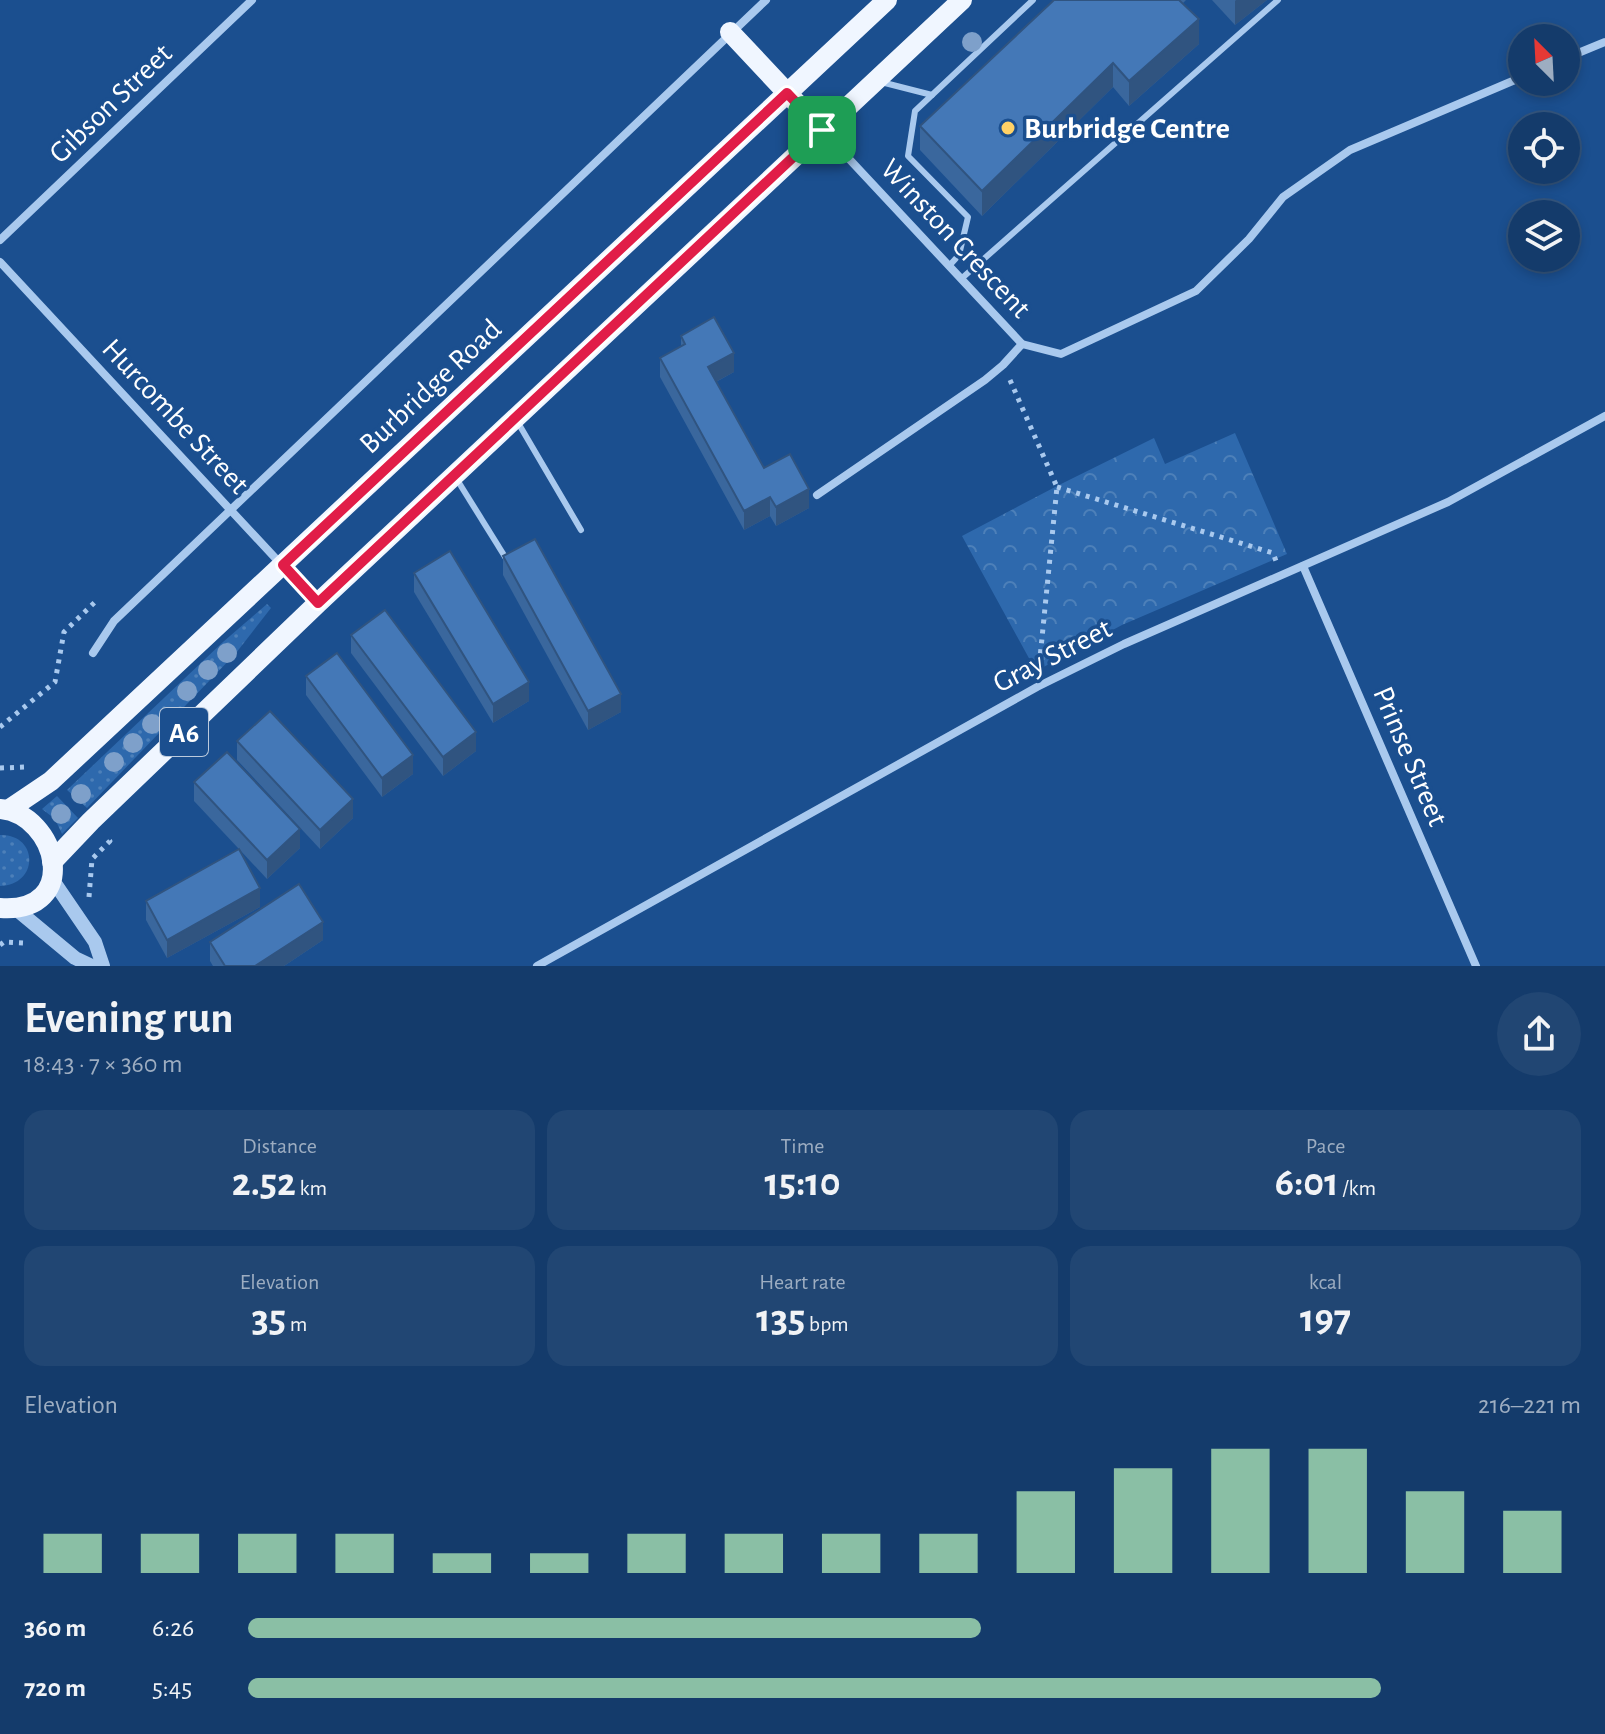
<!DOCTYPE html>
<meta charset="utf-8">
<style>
:root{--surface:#143b6b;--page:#214673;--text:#f1f3f6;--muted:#9dadc1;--line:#33557e;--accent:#8abfa5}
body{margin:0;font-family:"Alegreya Sans",sans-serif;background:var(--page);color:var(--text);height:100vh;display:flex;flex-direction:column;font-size:30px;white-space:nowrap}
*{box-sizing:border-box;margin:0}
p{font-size:26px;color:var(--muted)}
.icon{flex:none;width:44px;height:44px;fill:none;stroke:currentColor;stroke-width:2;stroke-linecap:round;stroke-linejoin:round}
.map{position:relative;height:966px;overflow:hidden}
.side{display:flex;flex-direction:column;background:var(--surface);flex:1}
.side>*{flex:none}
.needle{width:52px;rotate:336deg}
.buttons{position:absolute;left:1508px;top:24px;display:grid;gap:16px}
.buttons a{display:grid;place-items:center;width:72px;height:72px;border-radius:50%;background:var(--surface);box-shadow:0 4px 12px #0003,0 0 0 2px var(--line);font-size:40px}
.pin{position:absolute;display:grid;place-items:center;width:68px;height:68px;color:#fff;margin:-34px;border-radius:16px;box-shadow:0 4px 12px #0006}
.round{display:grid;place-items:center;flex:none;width:84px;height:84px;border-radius:42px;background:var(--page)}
.head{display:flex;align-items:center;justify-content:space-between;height:136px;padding:0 24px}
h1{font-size:44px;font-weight:700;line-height:60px}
.figures{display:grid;grid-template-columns:repeat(3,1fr);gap:12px;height:136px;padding:8px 24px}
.figures div{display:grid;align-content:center;border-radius:20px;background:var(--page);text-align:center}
.figures b{font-size:40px;font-weight:700}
.figures small{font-size:22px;font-weight:400}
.figures p{font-size:22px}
.chart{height:224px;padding:16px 24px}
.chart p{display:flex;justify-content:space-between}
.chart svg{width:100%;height:144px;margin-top:8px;stroke:var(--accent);stroke-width:6}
ul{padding:0 24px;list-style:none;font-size:26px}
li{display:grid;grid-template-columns:128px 96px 1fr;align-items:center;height:60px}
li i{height:20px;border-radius:10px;background:var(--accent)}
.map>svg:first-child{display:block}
</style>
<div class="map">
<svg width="1605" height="966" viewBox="0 0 1605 966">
<defs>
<pattern id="grass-dots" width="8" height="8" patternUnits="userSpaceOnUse" patternTransform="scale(2)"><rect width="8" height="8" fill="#2e69ad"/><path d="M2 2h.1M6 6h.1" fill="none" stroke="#4d80b9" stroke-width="1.8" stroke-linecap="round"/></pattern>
<pattern id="park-crowns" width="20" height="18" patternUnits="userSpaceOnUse" patternTransform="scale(2)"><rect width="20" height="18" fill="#2e69ad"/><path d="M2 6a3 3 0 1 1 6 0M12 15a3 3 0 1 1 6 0" fill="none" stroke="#4d80b9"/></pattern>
</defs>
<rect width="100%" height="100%" fill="#1b4f8f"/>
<!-- grass -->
<g fill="url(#grass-dots)">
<path d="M267,604L271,608L236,653L87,808L67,790L223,642Z"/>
<path d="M57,796L78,818L62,834L55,819L42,809Z"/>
<path d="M0,835C39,834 39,885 0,886Z"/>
</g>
<!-- park -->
<path fill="url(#park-crowns)" d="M1235,433L1287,554L1122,625L1036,671L962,536L1059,485L1154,438L1165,464Z"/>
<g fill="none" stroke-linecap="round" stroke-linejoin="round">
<!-- path -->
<g stroke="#a9c9ee" stroke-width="5" stroke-dasharray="4 6" stroke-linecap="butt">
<path d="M1010,380L1057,487L1039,668"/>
<path d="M1057,487L1273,553L1276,561"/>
<path d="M0,727L55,682L64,632L96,601"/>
<path d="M0,768L27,767"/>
<path d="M89,897L92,859L110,841L106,836"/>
<path d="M0,945L4,942L23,943"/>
</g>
<!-- service -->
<g stroke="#a9c9ee" stroke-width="6">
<path d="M881,82L932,95"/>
<path d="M949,266L959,255L968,217L908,156L915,111L1033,0"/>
<path d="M961,279L1278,0"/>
<path d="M517,421L581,530"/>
<path d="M456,478L507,560"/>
</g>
<!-- minor -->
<g stroke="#a9c9ee" stroke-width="8">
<path d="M1566,58L1605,42"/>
<path d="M823,131L1022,344L1061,354L1196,291L1249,239L1283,197L1350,150L1522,77"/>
<path d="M0,240L252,0"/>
<path d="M0,262L317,603"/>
<path d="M817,495L985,380L1003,365L1022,344"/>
<path d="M1303,566L1476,966"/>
<path d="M93,653L114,621L766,0"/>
<path d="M537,966L1037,687L1124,644L1448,502L1605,416"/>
</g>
<!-- tertiary -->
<g stroke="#a9c9ee" stroke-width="14">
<path d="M52,879L95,942L103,966"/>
<path d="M16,909L75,958L92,966"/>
</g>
<!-- primary -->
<g stroke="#f0f6ff" stroke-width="20">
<path d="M730,32L822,130"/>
<path d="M8,810L51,781L887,0"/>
<path d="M52,862L91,821L318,603L962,0"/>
<path d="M0,908C82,914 58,814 0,809"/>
</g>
</g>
<!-- trees -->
<g fill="#7ea0ca">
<circle cx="972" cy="42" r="10"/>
<circle cx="227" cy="653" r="10"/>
<circle cx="208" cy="670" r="10"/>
<circle cx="187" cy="691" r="10"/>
<circle cx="152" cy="724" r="10"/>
<circle cx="133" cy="743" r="10"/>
<circle cx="114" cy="762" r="10"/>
<circle cx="81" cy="794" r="10"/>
<circle cx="61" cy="814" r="10"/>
</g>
<!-- wall -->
<g fill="#3a679d">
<path d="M1054,0H1186L1183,3L1199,44L1129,106L1113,87L982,216L920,150V126Z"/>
<path d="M1212,0H1267L1235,25Z"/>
<path d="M681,336L734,372L716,382L764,468L809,508L776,526L770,516L744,530L660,377V358L681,347Z"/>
<path d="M503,556L621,712L588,730L503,575Z"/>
<path d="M414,573L529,701L493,723L414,592Z"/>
<path d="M351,635L476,751L443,776L351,653Z"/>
<path d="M306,676L413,774L382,797L306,695Z"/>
<path d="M237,741L353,818L320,849L237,760Z"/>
<path d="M194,782L300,848L267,879L194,801Z"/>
<path d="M146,901L260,907L167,958L146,920Z"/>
<path d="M323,940L284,966H213L210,961V942Z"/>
</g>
<!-- shaded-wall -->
<g fill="#305480">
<path d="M1236,0H1267L1235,25V1Z"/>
<path d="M1199,19V44L1129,106V81Z"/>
<path d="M1113,63V87L982,216V191Z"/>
<path d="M734,353V372L708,386V367Z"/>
<path d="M809,489V508L776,526V507Z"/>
<path d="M770,497V516L744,530V511Z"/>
<path d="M529,682V701L493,723V704Z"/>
<path d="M621,694V712L588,730V711Z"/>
<path d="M476,732V751L443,776V757Z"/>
<path d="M413,755V774L382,797V778Z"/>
<path d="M353,799V818L320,849V830Z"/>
<path d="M300,829V848L267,879V860Z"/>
<path d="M260,888V907L167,958V940Z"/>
<path d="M323,922V940L284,966H255Z"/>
</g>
<!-- building -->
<g fill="#4478b7" stroke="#305480" stroke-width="2">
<path d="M1054,0H1179L1199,19L1129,81L1113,63L982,191L920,126Z"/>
<path d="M714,317L734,353L708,367L764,468L790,454L809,489L776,507L770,497L744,511L660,358L685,344L681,336Z"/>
<path d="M535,539L621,694L588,711L503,556Z"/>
<path d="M450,551L529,682L493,704L414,573Z"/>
<path d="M385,610L476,732L443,757L351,635Z"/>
<path d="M337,653L413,755L382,778L306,676Z"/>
<path d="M270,711L353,799L320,830L237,741Z"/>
<path d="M227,752L300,829L267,860L194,782Z"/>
<path d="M239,849L260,888L167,940L146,901Z"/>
<path d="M299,884L323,922L255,966H225L210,942Z"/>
</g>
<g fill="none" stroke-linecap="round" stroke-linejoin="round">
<!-- route casing -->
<g stroke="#fff" stroke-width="16">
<path id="route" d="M787,93L822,130L318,603L283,565Z"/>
</g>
<!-- route -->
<use href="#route" stroke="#e11d48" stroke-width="10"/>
</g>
<!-- markers -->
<circle fill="#ffd166" stroke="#1b4f8f" stroke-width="3" cx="1008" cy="128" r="8"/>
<g text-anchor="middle" stroke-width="7" stroke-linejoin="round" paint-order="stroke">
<!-- shield labels -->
<rect fill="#1b4f8f" stroke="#bbcadd" stroke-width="2" x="160" y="708" width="48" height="48" rx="6"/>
<g font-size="28" font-weight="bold" fill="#fff">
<text x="184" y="742">A6</text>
</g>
<!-- street labels -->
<g font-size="30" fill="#fff" stroke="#1b4f8f">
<text transform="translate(110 103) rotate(-44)" y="10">Gibson Street</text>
<text transform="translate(956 238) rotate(47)" y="10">Winston Crescent</text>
<text transform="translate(430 386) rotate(-43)" y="10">Burbridge Road</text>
<text transform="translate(176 416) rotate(47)" y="10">Hurcombe Street</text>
<text transform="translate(1052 655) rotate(-27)" y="10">Gray Street</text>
<text transform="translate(1411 756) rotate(67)" y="10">Prinse Street</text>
</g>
<!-- poi labels -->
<g font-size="30" font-weight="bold" fill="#fff" stroke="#1b4f8f" text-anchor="start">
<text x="1024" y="138">Burbridge Centre</text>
</g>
</g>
</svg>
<div class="buttons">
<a><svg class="needle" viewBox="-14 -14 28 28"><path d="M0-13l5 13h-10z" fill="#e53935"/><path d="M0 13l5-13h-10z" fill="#9dadc1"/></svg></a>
<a><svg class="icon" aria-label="locate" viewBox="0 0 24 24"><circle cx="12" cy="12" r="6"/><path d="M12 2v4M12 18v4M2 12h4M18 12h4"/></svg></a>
<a><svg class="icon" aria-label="layers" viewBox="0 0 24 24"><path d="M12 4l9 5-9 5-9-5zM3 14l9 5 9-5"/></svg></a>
</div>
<div class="pin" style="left:822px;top:130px;background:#1e9e55"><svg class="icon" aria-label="arrive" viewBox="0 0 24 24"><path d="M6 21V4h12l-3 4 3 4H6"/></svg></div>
</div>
<section class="side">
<div class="head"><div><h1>Evening run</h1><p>18:43 · 7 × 360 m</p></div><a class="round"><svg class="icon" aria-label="share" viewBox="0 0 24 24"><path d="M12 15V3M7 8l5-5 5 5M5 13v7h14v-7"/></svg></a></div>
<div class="figures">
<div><p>Distance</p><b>2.52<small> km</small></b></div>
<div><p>Time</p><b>15:10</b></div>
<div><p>Pace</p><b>6:01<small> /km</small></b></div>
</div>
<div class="figures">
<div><p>Elevation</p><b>35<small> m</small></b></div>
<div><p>Heart rate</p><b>135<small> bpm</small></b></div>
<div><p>kcal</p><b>197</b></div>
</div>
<div class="chart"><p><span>Elevation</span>216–221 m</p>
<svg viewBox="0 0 160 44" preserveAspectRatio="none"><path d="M5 44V32M15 44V32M25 44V32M35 44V32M45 44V38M55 44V38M65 44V32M75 44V32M85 44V32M95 44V32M105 44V19M115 44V12M125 44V6M135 44V6M145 44V19M155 44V25"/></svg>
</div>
<ul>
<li><b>360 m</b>6:26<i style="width:55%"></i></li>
<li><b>720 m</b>5:45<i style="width:85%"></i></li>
</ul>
</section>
